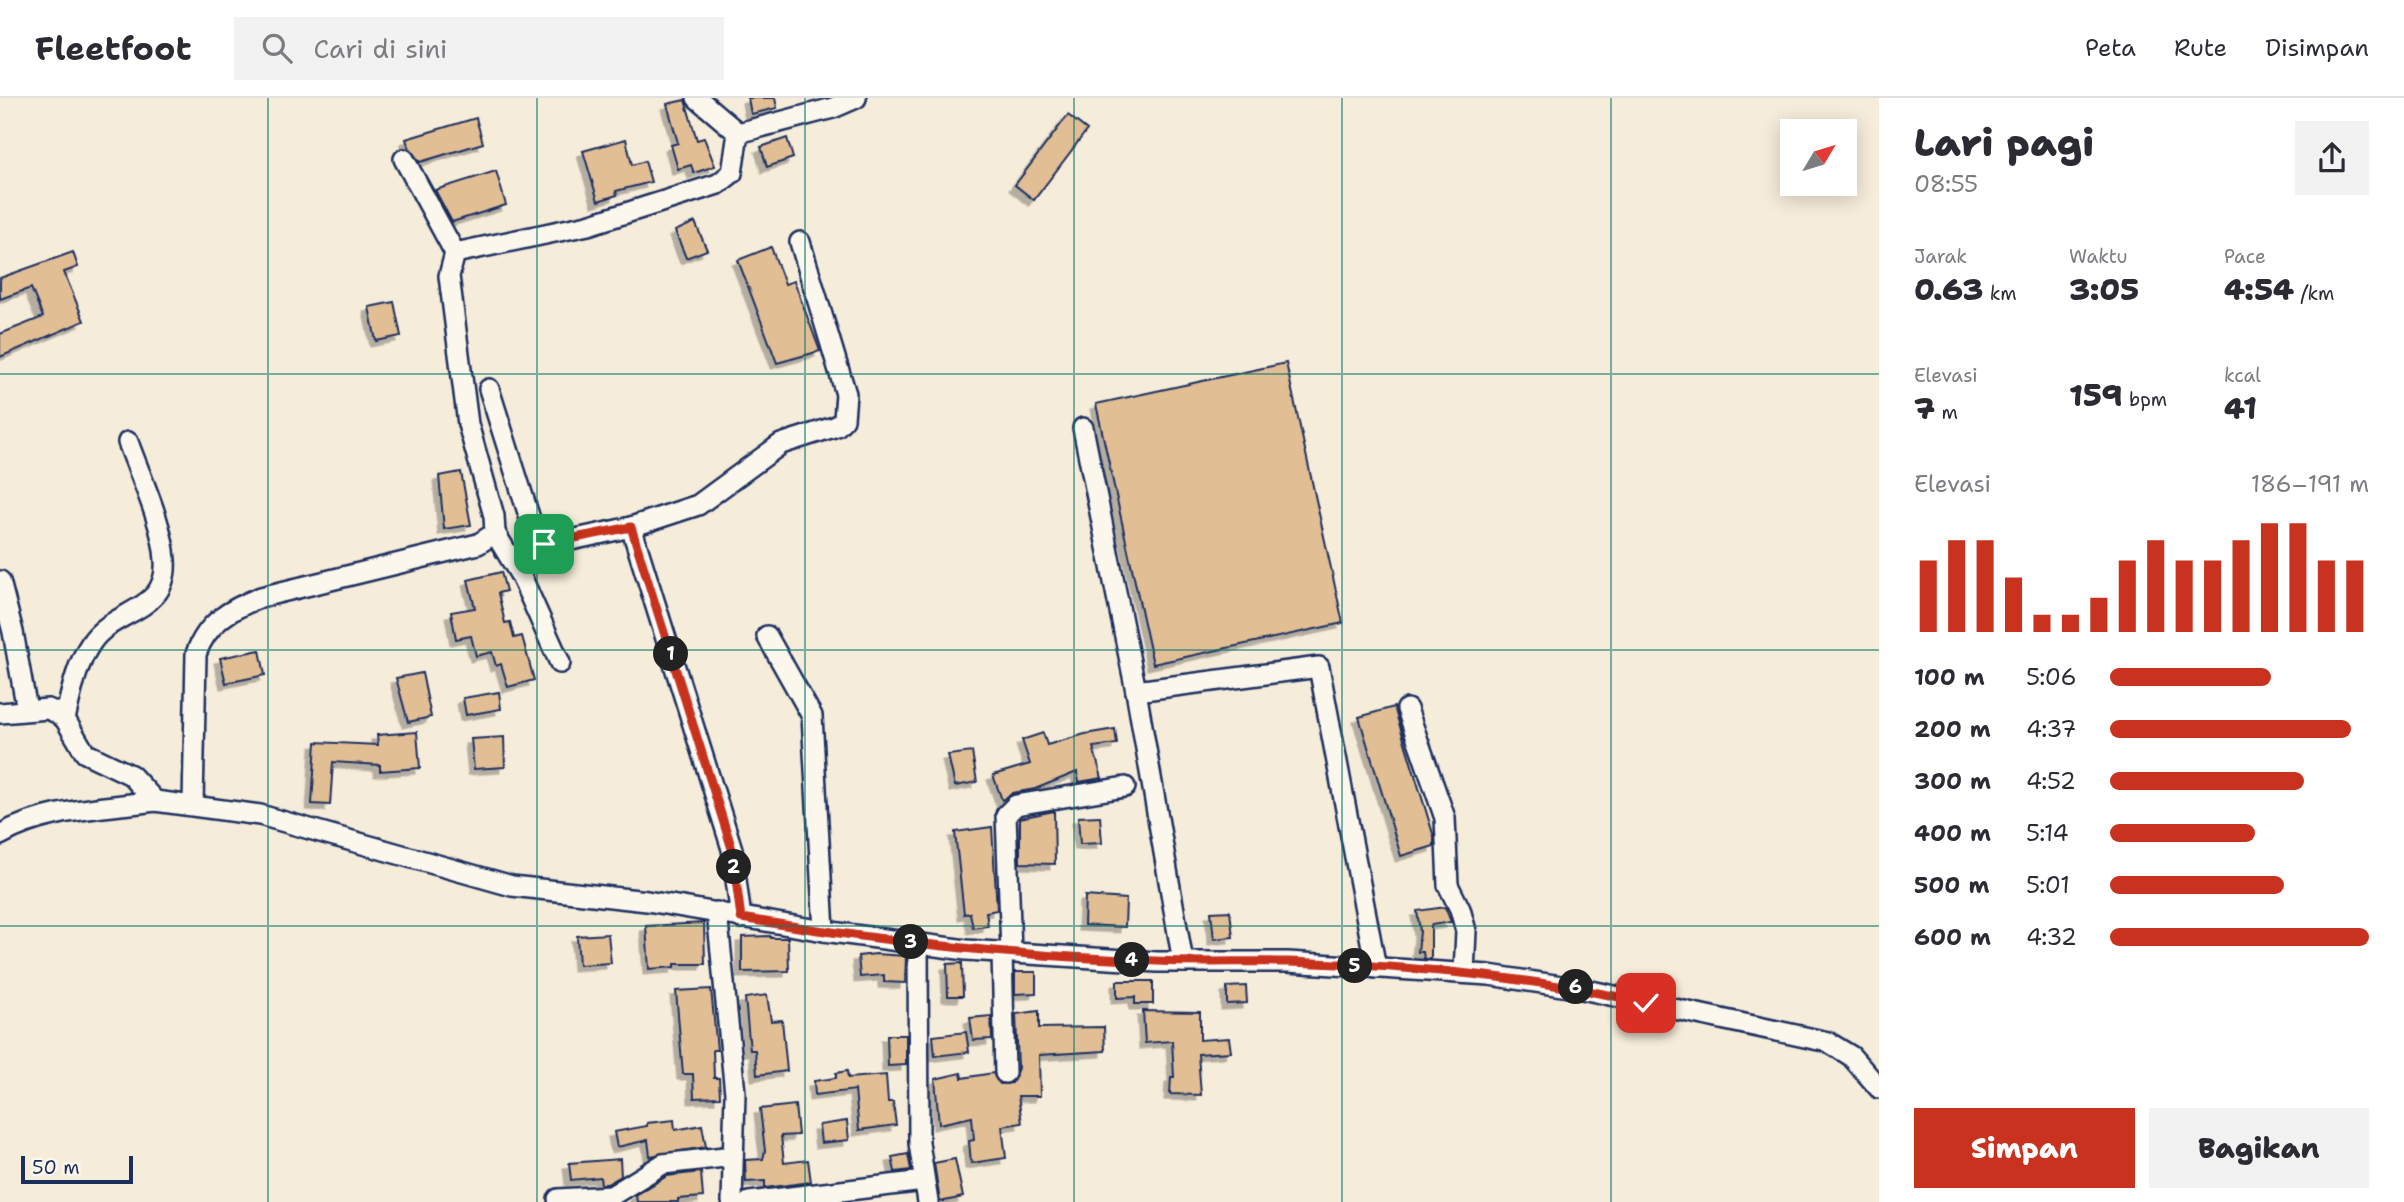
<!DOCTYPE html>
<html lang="id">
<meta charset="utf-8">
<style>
:root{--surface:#fff;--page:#f2f2f3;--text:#2b2b33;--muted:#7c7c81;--line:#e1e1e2;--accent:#c8321e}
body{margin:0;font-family:"Shantell Sans",sans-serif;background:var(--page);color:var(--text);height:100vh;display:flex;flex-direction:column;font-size:26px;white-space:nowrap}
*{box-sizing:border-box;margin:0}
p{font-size:23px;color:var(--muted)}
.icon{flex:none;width:38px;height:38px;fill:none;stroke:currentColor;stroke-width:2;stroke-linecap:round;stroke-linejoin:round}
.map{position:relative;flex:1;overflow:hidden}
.side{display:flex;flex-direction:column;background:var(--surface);width:525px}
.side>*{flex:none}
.needle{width:46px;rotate:52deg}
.buttons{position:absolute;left:1780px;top:21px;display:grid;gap:14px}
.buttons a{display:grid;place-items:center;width:77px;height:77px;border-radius:0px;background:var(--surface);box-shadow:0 4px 18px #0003;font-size:35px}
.scale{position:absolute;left:21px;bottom:18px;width:112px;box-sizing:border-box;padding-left:7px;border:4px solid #1b2f5e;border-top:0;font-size:19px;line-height:24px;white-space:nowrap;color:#1b2f5e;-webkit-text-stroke:5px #fbf7ec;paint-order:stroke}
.pin{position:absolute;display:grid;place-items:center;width:60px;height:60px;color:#fff;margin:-30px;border-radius:14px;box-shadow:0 4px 10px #0006}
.km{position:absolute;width:35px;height:35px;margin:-18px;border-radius:50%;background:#222;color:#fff;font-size:19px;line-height:35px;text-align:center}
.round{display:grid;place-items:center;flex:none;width:74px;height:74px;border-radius:0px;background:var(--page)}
.overview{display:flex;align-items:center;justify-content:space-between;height:119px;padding:0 35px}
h1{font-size:38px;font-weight:800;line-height:52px}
.metrics{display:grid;grid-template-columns:repeat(3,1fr);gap:10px;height:119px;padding:7px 35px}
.metrics div{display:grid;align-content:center}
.metrics b{font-size:30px;font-weight:800}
.metrics small{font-size:19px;font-weight:400}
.metrics p{font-size:19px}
.chart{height:196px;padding:14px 35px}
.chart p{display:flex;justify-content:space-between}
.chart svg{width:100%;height:126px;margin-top:7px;stroke:var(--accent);stroke-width:6}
.button{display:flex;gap:14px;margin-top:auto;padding:14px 35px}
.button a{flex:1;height:80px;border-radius:0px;background:var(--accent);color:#fff;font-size:28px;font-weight:800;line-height:80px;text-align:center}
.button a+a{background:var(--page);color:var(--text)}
ul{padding:0 35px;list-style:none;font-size:23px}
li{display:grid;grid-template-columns:112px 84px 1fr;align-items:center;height:52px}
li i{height:18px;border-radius:9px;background:var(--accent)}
header{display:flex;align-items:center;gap:42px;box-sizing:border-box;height:98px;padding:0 35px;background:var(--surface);border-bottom:2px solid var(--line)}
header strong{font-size:33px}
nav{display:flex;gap:38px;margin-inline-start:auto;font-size:24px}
.search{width:490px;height:63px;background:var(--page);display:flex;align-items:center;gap:18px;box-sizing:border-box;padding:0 24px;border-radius:0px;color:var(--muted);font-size:26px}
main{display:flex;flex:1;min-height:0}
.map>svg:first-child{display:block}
</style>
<header>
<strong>Fleetfoot</strong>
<div class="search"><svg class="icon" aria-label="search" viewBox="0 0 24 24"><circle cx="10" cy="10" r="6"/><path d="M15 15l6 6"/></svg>Cari di sini</div>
<nav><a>Peta</a><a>Rute</a><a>Disimpan</a></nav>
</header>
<main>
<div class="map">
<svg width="1879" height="1104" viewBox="0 0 1879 1104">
<defs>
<filter id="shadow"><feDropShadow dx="-5.5" dy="5.5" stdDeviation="0" flood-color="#0004"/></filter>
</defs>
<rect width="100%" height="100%" fill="#f6ecda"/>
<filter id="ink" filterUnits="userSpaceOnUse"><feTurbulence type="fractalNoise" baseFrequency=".0143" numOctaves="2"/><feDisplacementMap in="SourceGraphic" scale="14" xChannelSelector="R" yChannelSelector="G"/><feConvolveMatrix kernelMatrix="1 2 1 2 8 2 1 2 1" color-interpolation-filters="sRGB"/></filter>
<g filter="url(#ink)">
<!-- building -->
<g fill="#e2be94" stroke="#1b2f5e" stroke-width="2" filter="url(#shadow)">
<path d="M748,0H775L777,10L751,16Z"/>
<path d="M685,2L697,42L704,40L715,68L694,75L691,67L678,71L671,47L678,45L667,6Z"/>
<path d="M1068,17L1087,32L1034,102L1015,87Z"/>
<path d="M476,20L483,45L420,64L409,50L406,41Z"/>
<path d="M787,40L793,60L767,69L761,49Z"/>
<path d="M626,41L632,67L645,63L651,84L616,93L617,97L598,103L583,53Z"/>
<path d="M496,73L506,107L452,124L435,92Z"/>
<path d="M695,124L707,152L686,160L675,133Z"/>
<path d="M771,149L785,186L794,183L820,253L777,265L738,162Z"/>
<path d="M73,154L78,169L64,174L84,223L0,259V236L43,219L31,190L0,201V180Z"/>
<path d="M394,204L401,238L376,243L369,209Z"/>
<path d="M1286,265L1343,525L1153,566L1096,306Z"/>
<path d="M461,374L471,427L444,431L439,378Z"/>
<path d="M501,474L506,493L498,495L505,525L510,524L514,540L522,538L534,582L508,589L501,566L496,568L492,554L476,558L471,538L456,541L451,514L475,510L468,482Z"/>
<path d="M260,552L265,577L226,585L220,560Z"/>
<path d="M422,575L431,619L408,624L396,580Z"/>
<path d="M499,594L501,611L466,617L463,600Z"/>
<path d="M1394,609L1434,739V748L1401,758L1359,619Z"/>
<path d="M1115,631L1117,646L1093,649L1102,680L1079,684L1077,674L1035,691L1013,695L1002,702L993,677L1030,666L1022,642L1043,635L1047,647L1085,636Z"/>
<path d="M417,634L420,670L380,673V667L333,664L330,707L312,706L316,644L378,647L377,637Z"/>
<path d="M504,639L505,669L474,671L471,641Z"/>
<path d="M972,654L977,684L955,688L948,657Z"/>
<path d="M1054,713L1055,766L1020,765V720Z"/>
<path d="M1100,718L1102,745L1080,746L1078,719Z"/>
<path d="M992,729L997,812L986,814L988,828L973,830L970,815L964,816L955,734Z"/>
<path d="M1085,798L1126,801L1125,829L1084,827Z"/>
<path d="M1445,809L1451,824L1431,827V861H1424L1423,854H1418L1420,833L1417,813Z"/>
<path d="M1230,813L1233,839L1214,841L1211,814Z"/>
<path d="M704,825L705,866H675V869L649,871L646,828Z"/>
<path d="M608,836L611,865L579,867L577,838Z"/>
<path d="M770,838L771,840H788L789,873L742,874V839Z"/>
<path d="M876,856L906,858L905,885L884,884V877L860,879L858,858Z"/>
<path d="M962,865L963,898H948L947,866Z"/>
<path d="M1015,874H1036V895L1015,896Z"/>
<path d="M1117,883H1153V906H1135V899L1117,900Z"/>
<path d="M1246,888L1247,905L1227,906V889Z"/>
<path d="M711,891L717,952H713L714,980H719L720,999L694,1000L693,976H683L676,893Z"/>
<path d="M767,897L771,923L782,922L787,973L757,977L755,952H750L745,900Z"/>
<path d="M1039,913V930L1104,929L1105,953L1039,957L1040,998H1018L1022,1025L1002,1028L1006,1060L971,1065L969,1043L974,1042L972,1019L939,1026L935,981L961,975L962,980L993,975L1000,986L1012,985L1018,970L1016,916Z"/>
<path d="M1143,913L1200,914V942L1229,940L1231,954L1198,956L1201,997L1170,996L1171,979H1174L1172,943L1145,945Z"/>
<path d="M991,918L992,941L973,942L970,920Z"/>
<path d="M966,934L969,954L935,958L933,938Z"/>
<path d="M887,937H906V967L888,968Z"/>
<path d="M847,973L848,980L886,977L888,1004H893L896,1027L859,1032L855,992L815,997L814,983L836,980V975Z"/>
<path d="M795,1007L798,1037L781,1038L784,1065L808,1062L811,1084L765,1090V1083L746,1084L745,1062L763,1061L765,1053L760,1011Z"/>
<path d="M674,1022L675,1032L702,1027L706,1049L650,1058L648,1042L617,1049L614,1034L647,1028V1025Z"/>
<path d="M847,1023L849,1042L821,1045L819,1027Z"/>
<path d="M908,1056L911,1072L895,1074L892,1059Z"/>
<path d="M620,1061L621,1078L607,1086H601L600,1079L571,1082L569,1065Z"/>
<path d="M955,1061L963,1099L940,1104L934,1065Z"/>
<path d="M701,1074L703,1099L678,1101V1104H637L636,1097L667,1078Z"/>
</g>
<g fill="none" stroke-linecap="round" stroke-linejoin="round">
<!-- minor casing -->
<g stroke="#1b2f5e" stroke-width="24">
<g id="minor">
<path d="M697,0L738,35"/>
<path d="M404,61L455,155"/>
<path d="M489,291L537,443L548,447L631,429L732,751L741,820"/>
<path d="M1083,330L1136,593L1183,864"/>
<path d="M631,429L698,407L781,346L837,328L844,321L846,296L800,144"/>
<path d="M495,435L521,478L560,565"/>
<path d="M0,483L13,534L27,612"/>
<path d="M767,538L812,618L824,833"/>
<path d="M1136,593L1319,569L1376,870"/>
<path d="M1407,611L1445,720L1448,787L1460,811L1466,833L1464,875"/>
<path d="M0,615L48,611L57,615L65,621L85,655L131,677L155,703L260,717L512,788L647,803L824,833L966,852L1157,864H1288L1489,877L1582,891L1828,944L1851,958L1879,990"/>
<path d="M65,621C71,596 76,567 91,545C114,510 169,515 165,462C163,426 140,378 128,344"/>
<path d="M193,707L196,556C207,524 231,511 261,499L478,446L495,435L494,418L468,326L449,178L455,155L588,127L718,86L732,75L738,35L833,10L856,0"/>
<path d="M0,737C45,711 105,710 155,703"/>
<path d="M717,814L735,995L732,1104"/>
<path d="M918,845L919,1045L928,1104"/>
<path d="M1002,854L1005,975"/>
<path d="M1011,854L1006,717L1016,707L1125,689"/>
<path d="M558,1101L611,1098L663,1066L733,1058"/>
<path d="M749,1104L924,1083"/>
</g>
</g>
<!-- minor -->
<use href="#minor" stroke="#fbf7ec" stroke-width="19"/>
</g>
</g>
<g fill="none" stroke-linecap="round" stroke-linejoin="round" filter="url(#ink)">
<!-- route casing -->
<g stroke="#fff" stroke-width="14">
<path id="route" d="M544,446L631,429L732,751L741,820C879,843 1017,859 1157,863C1201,865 1245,863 1289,864C1410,868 1529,878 1646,905"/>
</g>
<!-- route -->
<use href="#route" stroke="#c8321e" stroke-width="9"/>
</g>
<!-- grid -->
<path fill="none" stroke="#0f766e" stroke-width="2" stroke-opacity="0.55" d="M268,0V1104M537,0V1104M805,0V1104M1074,0V1104M1342,0V1104M1611,0V1104M0,276H1879M0,552H1879M0,828H1879"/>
</svg>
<div class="buttons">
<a><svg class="needle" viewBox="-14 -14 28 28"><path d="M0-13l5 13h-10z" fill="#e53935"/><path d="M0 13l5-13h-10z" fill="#7c7c81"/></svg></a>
</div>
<div class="scale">50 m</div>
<div class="pin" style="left:544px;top:446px;background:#1e9e55"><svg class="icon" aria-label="arrive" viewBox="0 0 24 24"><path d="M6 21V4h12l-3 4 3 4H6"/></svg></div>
<div class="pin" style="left:1646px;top:905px;background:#d93025"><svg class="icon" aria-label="check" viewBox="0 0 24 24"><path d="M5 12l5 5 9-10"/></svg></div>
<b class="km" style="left:671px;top:556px">1</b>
<b class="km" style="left:734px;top:769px">2</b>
<b class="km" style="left:911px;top:844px">3</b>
<b class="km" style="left:1132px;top:862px">4</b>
<b class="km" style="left:1355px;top:868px">5</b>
<b class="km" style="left:1576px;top:889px">6</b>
</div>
<section class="side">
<div class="overview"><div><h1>Lari pagi</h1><p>08:55</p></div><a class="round"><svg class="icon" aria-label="share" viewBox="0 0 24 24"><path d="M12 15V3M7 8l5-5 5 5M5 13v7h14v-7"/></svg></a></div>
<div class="metrics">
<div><p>Jarak</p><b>0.63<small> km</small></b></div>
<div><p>Waktu</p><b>3:05</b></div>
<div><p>Pace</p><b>4:54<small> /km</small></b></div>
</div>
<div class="metrics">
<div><p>Elevasi</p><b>7<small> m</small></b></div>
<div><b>159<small> bpm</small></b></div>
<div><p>kcal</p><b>41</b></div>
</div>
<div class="chart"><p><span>Elevasi</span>186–191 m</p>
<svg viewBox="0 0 160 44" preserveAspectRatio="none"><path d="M5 44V19M15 44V12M25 44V12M35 44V25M45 44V38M55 44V38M65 44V32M75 44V19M85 44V12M95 44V19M105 44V19M115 44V12M125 44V6M135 44V6M145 44V19M155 44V19"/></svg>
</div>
<ul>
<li><b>100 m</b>5:06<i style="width:62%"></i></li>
<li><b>200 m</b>4:37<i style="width:93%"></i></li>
<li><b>300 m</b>4:52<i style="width:75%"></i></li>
<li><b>400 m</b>5:14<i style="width:56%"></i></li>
<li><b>500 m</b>5:01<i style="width:67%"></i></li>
<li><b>600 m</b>4:32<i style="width:100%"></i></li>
</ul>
<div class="button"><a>Simpan</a><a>Bagikan</a></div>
</section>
</main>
